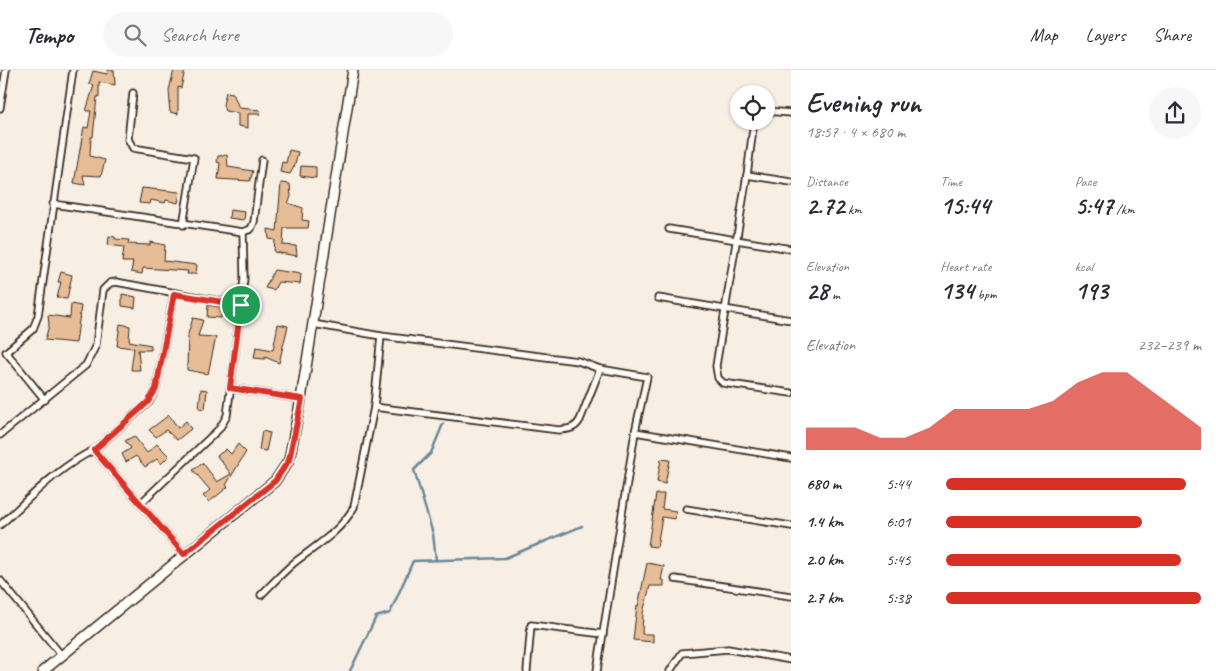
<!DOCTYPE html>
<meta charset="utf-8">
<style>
:root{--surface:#fff;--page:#f7f7f7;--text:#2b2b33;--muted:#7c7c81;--line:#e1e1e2;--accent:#d93025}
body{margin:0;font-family:Caveat,sans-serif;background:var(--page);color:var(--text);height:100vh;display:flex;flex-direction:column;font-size:19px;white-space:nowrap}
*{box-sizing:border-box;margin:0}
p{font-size:16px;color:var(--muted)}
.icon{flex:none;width:28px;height:28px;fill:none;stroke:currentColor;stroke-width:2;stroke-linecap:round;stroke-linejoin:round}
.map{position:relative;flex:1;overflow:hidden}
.details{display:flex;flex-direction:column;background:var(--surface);width:425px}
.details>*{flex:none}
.fabs{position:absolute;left:730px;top:15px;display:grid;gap:10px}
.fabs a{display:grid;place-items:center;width:45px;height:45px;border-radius:50%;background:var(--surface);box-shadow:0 1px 4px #0004;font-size:25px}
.pin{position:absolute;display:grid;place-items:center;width:42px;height:42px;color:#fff;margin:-21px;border:2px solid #fff;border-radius:50%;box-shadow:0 1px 5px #0007}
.round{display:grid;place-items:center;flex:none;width:52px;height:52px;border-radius:26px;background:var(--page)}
.summary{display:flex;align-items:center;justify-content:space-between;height:85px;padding:0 15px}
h1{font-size:28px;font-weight:700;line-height:38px}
.figures{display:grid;grid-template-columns:repeat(3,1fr);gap:8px;height:85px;padding:5px 15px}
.figures div{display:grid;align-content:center}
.figures b{font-size:25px;font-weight:700}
.figures small{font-size:14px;font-weight:400}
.figures p{font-size:14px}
.chart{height:140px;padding:10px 15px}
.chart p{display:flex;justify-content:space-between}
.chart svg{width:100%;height:90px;margin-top:5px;fill:var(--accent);opacity:.7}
ul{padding:0 15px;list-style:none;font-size:16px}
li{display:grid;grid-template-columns:80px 60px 1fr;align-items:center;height:38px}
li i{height:12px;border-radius:6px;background:var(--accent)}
header{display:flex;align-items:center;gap:30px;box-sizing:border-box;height:70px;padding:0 25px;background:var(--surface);border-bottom:1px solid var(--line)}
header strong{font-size:24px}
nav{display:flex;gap:28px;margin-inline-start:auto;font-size:18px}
.search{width:350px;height:45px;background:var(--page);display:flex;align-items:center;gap:12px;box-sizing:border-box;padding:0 18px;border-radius:28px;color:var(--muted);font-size:19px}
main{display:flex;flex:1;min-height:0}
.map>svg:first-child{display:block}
</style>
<header>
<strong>Tempo</strong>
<div class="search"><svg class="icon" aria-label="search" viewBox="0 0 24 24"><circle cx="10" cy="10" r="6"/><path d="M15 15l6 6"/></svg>Search here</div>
<nav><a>Map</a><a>Layers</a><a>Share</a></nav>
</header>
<main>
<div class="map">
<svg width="791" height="601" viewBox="0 0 791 601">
<rect width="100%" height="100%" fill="#f8efe4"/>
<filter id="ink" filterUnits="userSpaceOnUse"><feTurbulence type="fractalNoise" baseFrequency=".02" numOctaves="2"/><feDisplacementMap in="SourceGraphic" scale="10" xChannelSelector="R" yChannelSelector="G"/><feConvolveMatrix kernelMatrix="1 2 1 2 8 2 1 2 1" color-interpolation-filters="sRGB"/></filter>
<g filter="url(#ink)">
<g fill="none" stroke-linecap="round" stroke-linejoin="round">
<!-- stream -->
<g stroke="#6a8898" stroke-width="2.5">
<path d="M436,490L433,464L414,400L431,383L443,354"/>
<path d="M350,601L376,547L390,543L413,491L505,488L582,456"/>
</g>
</g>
<!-- building -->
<g fill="#e6bd96" stroke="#3b2a1e">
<path d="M108,0H114L115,15L99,12V27H97L93,67H91L90,86L105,90L101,106L83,105L85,115L74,113L84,57L88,58L91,41H86L94,15L89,14L93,1L107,4Z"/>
<path d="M174,0H185L181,18L178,17V44L170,42L169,33H170L169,20Z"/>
<path d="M226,22L233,23L239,38L260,40V44H248V58L238,56V43L225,41L223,35Z"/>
<path d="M289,80L298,82L295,95L290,104L280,102L282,92L286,93Z"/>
<path d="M227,85L228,97L253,101L250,111L218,109L220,93L217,92L218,86Z"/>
<path d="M301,96L316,97V108L300,106Z"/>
<path d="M281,113L290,114L291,127L288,133L303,138L302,150L309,151L308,158H284L283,175L296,176L297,186L274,182L275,170L269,169L268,159L277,161Z"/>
<path d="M142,118L180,122L178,133L166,130L165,133L151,130L150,134L139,133Z"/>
<path d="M230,140L245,142L244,150L229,148Z"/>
<path d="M109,166L115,167V169L129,170L128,174L150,175V172L165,175L164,191L197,195L196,204H187L188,201L143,198L142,204L131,202L133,192H122L124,177L108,175Z"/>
<path d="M274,200L301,204L300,214L278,212L274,220L265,218Z"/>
<path d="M61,202L72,205L67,229L57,228L61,212H58Z"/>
<path d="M122,224L136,227L135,238L122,236Z"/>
<path d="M71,234L81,236L76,273L45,270L49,255L48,245L70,248Z"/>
<path d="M208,235L223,238L221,248L207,247Z"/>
<path d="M193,248L203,250L198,266L216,267L208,304L187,300L188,264Z"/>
<path d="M120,254L130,256L129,271L151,275V280H138L140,300H131L134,278L117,276Z"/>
<path d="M278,254L288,256L279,293L265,287V289L254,288L256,277L273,280Z"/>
<path d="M201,319L207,320L205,339L199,338Z"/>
<path d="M169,345L178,358L186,351L191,359L177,370L166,360L156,367L149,360Z"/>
<path d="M262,361L270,363L266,381L259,380Z"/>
<path d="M134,366L147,383L157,374L169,386L161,394L157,389L145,397L136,386L126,392L122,384L131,378L125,371Z"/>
<path d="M238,374L246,382L226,415L228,417L209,432L203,426L210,420L193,400L203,393L217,412L231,404L217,386L226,379L231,384Z"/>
<path d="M661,389L670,390L665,414L657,412Z"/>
<path d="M656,424H664L662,439L676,441L675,449L662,447L657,477L648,476Z"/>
<path d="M647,493L664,496L661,510H664V516H650L643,543L642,564H653V572L633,570L637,535L638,536Z"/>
</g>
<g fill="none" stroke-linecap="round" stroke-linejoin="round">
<!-- street casing -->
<g stroke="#3b2a1e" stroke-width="9">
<g id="street">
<path d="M133,23L128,69L133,78L194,88L183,155"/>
<path d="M0,38L6,0"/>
<path d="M766,41L791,43"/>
<path d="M754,51L747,105L716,296L718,308L723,313L791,323"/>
<path d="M747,105L791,112"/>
<path d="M53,134L243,162"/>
<path d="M669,159L791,179"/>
<path d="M658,228L791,250"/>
<path d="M313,254L381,266L578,291L600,299L647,307L635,362L597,601"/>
<path d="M230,318L301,329"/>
<path d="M45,330L6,282L33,259L38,246L73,0"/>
<path d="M374,337L559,360C569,359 575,359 580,350L600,299"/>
<path d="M635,362L791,388"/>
<path d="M0,365L86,295L96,275L103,220L110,213L116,212L241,235"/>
<path d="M94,380L149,332L156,319L174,223"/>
<path d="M141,433L219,359L227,346L244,209L243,162L251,159L254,152L262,90"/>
<path d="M686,439L791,456"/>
<path d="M0,455C29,429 58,397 94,380L184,484"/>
<path d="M675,509L791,526"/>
<path d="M0,510L62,586"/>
<path d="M261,525C272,514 283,502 295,492C316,476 341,461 354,437L374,337L381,266"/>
<path d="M527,601L531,555L603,564"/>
<path d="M670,601L682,583L728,579L791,590"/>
</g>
</g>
<!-- secondary casing -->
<g stroke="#3b2a1e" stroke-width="12">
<path id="secondary" d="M43,601L275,411L289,390L301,329L353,0"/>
</g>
<!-- street -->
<use href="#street" stroke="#fdfcf7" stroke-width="5.5"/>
<!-- secondary -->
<use href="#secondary" stroke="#fdfcf7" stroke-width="9"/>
</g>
</g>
<g fill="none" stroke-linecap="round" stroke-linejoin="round" filter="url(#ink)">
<!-- route casing -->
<g stroke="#fff" stroke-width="10">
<path id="route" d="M174,224L241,235L230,318L302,329L289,390L275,411L184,484L94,380L148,332L156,319Z"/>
</g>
<!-- route -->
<use href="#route" stroke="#d93025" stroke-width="6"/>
</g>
</svg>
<div class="fabs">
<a><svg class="icon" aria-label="locate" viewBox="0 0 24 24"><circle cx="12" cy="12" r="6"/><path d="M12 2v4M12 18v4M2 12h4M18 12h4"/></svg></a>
</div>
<div class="pin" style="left:241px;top:235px;background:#1e9e55"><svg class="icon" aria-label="arrive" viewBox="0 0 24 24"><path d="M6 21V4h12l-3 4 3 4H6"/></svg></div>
</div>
<section class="details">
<div class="summary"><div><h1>Evening run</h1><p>18:57 · 4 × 680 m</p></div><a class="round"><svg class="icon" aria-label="share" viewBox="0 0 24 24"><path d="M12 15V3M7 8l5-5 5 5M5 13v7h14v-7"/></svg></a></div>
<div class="figures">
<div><p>Distance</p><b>2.72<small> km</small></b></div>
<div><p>Time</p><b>15:44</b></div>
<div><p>Pace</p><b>5:47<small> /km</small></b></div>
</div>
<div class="figures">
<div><p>Elevation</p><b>28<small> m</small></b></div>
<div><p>Heart rate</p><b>134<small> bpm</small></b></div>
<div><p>kcal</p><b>193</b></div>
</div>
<div class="chart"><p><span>Elevation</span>232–239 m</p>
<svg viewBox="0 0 160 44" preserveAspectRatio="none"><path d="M0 44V33L10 33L20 33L30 38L40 38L50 33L60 24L70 24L80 24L90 24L100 20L110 11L120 6L130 6L140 15L150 24L160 33V44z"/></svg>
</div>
<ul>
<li><b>680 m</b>5:44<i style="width:94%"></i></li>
<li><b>1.4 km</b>6:01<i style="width:77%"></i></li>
<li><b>2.0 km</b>5:45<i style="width:92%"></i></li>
<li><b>2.7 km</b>5:38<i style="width:100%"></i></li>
</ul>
</section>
</main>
